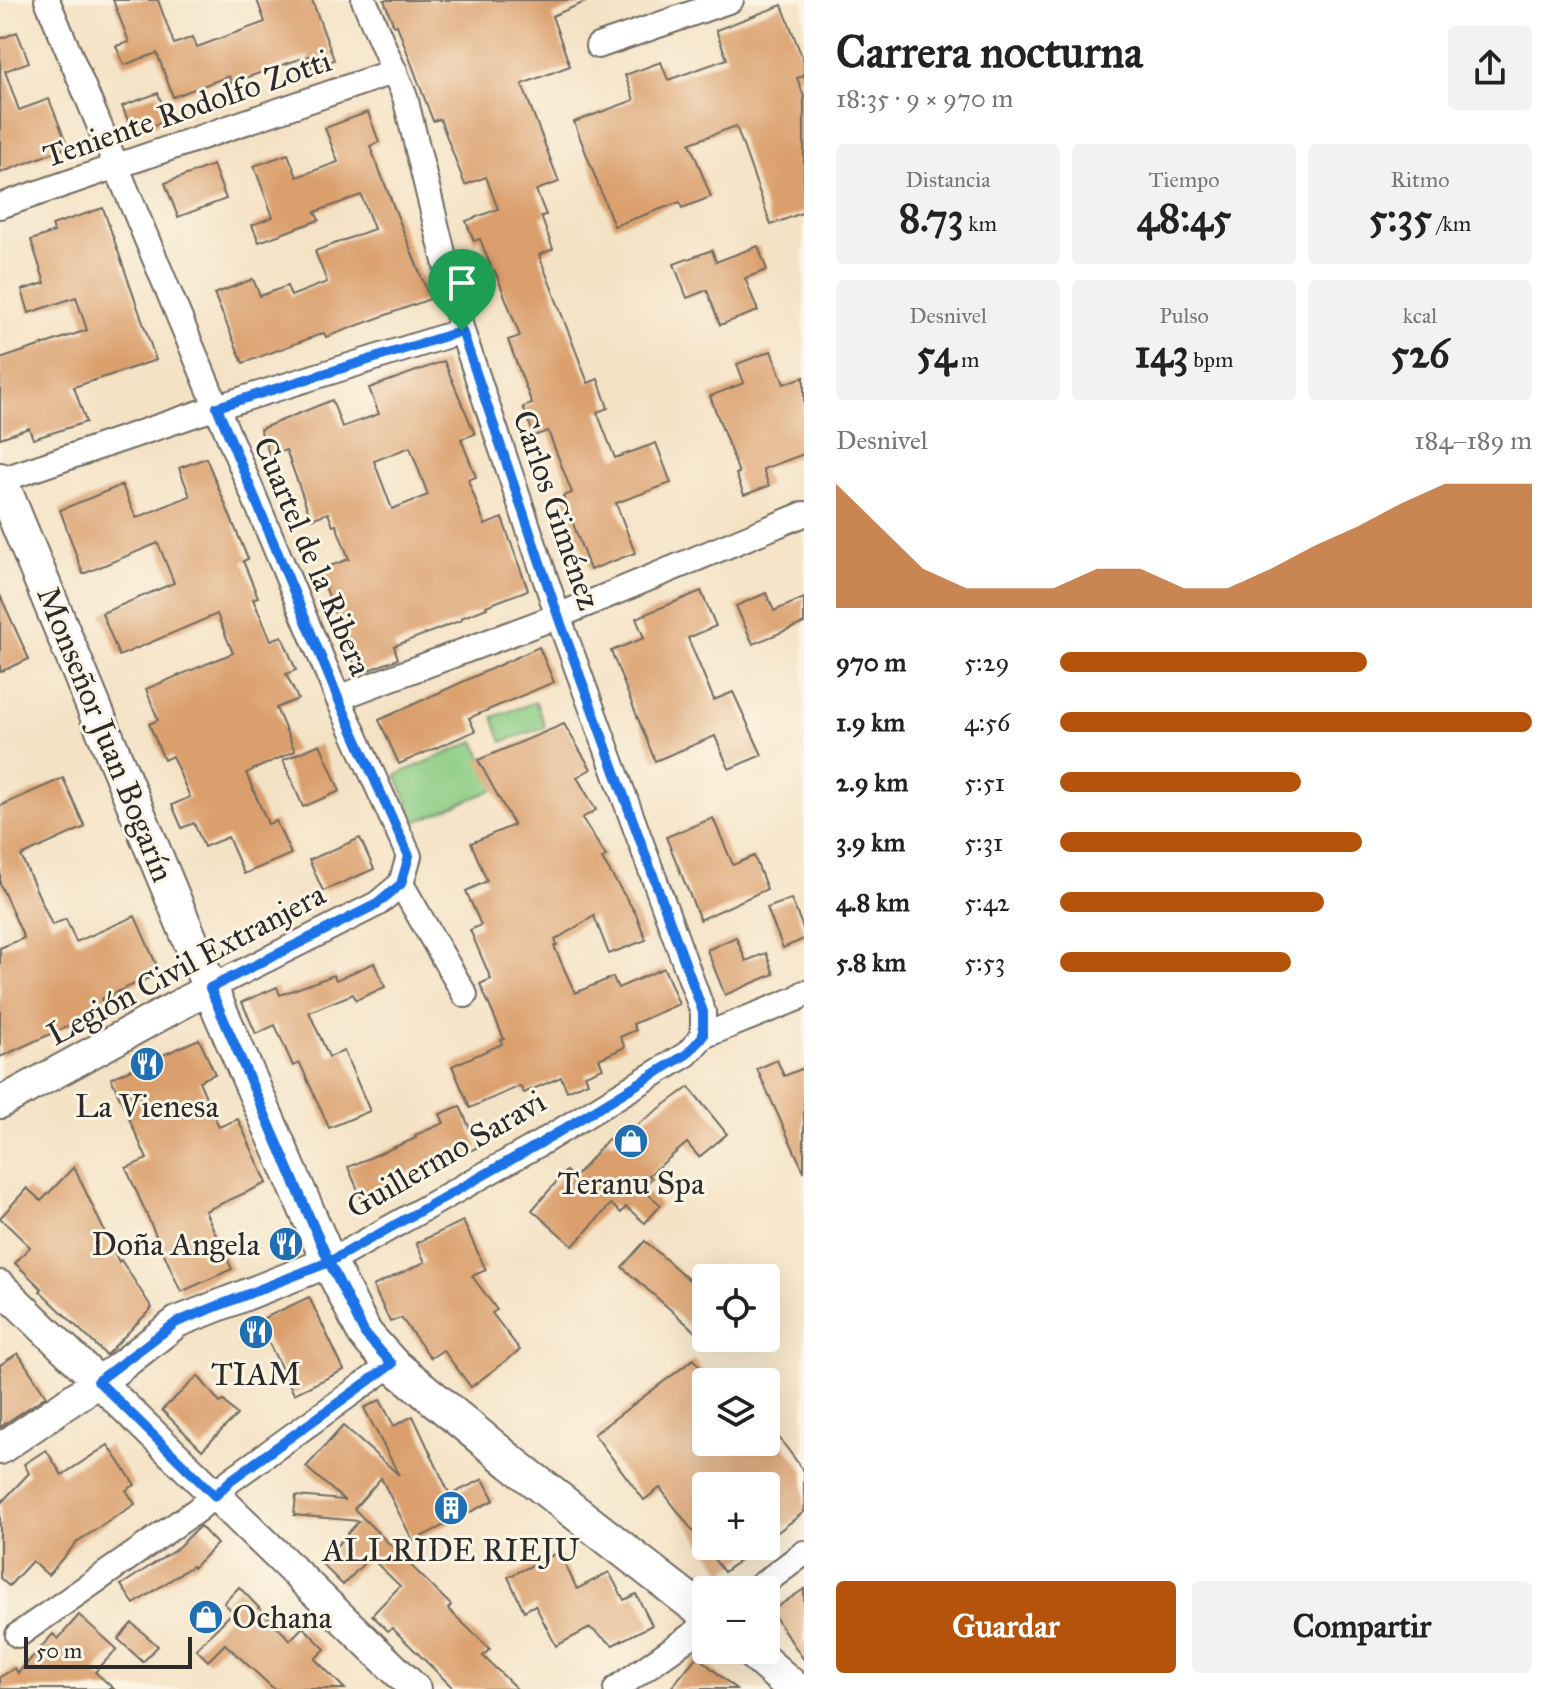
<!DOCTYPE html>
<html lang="es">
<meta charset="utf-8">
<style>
:root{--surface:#fff;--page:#f2f2f2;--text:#222;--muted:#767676;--accent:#b45309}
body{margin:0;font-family:"IM FELL Great Primer",serif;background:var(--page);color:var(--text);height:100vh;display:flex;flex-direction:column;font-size:30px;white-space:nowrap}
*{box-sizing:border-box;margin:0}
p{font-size:26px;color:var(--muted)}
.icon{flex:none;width:44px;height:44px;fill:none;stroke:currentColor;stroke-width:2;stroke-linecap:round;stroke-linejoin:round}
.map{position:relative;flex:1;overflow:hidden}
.side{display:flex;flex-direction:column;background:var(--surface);width:760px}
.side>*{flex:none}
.fabs{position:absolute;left:692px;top:1264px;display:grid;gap:16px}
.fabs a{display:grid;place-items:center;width:88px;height:88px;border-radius:8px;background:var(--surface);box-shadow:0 8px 32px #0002;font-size:40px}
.scale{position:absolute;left:24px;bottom:20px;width:168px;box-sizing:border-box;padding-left:8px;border:4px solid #2b2b2b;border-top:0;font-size:22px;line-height:28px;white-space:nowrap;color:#2b2b2b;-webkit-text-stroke:6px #fcf5e5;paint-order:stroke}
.pin{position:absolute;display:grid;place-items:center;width:68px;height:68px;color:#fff;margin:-82px -34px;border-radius:50% 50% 50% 0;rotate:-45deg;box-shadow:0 0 8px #0007}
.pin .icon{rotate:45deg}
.round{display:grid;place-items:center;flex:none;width:84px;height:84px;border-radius:8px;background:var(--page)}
.head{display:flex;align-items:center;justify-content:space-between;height:136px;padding:0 32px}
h1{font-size:44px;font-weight:800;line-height:60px}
.metrics{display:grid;grid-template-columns:repeat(3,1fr);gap:12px;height:136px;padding:8px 32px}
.metrics div{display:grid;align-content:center;border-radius:8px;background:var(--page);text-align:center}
.metrics b{font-size:40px;font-weight:800}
.metrics small{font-size:22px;font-weight:400}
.metrics p{font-size:22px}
.chart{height:224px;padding:16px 32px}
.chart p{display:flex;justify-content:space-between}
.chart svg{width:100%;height:144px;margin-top:8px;fill:var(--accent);opacity:.7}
.action{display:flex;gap:16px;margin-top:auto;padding:16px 32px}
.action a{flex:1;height:92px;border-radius:8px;background:var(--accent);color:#fff;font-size:32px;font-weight:800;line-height:92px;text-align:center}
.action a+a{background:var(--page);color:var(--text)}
ul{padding:0 32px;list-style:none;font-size:26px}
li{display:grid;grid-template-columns:128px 96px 1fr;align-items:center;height:60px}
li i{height:20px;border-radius:10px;background:var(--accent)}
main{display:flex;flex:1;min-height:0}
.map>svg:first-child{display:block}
</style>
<main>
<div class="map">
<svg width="804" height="1689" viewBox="0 0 804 1689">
<rect width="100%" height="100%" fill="#fcf5e5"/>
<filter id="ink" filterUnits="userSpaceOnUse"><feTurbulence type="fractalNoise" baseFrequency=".0125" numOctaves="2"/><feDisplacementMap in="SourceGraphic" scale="16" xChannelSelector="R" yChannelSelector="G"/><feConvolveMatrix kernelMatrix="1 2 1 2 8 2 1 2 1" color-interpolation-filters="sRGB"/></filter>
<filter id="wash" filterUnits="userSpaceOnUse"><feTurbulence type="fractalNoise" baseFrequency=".006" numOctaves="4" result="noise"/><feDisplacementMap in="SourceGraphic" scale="32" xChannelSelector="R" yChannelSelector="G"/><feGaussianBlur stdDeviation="1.8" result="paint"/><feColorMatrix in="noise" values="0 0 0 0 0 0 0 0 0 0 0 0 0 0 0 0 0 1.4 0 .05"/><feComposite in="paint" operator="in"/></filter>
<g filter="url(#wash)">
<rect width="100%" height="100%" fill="#f4e2c5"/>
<!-- green -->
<g fill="#8bcc84" stroke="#5b7c58" stroke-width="2">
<path d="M536,702L545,727L502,742L493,717Z"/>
<path d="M475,741L495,789L416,822L396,775Z"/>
</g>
<g id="blocks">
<!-- building -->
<g fill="#da9f6c" fill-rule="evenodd">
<path d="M113,0H158L174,44L193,37L197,47L265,22L257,0H312L334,60L312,68L308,56L231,83L229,76L173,97L157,53L124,65L116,46L129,42Z"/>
<path d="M384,0H590L552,16L570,66L522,84L559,182L536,190L546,215L541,216L553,249L539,255L588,383L598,379L608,408L597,412L615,458L656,443L671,483L616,503L635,553L590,570L563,496L572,493L548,431L534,436L523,407L532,404L508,340L520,336L495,271L493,272L480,239L474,241L466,221L498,209L486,177L465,185L440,119L433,121L397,25L394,26Z"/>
<path d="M782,5L804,62V76L797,78L804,96V212L771,225L736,126L690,143L711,197L682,208L680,202L614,226L574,122L634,100L625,75L661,62L668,80L727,59L716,30Z"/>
<path d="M17,32L29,62L5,71L19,110L49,99L68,147L0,173V39Z"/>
<path d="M158,93L168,120L133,133L122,106Z"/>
<path d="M368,112L379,142L370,146L430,299L326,337L324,333L243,363L214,294L253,279L260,296L287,286L291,296L327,282L315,251L374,229L361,195L315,212L319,220L259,242L252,225L273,217L254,166L288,154L297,177L338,162L325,128Z"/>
<path d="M213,165L226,199L178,217L165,183Z"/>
<path d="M103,208L156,360L74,387L86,422L33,439L29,428L0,438V359L87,330L76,297L29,313L22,290L45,283L31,240L54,232L52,225Z"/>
<path d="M758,246L767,270L745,278L758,311L720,325L707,290L687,298L674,264L712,250L716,262Z"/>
<path d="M771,351L784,384L804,377V454L763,469L769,486L744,495L736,474L739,473L710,396L744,383L737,364Z"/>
<path d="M444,361L475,434L461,439L476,477L468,480L485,525L502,518L528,590L486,606L487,608L461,618L462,620L394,646L398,659L358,674L319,570L349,559L336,525L333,526L328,513L311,519L286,450L270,456L260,429L332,400L342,427L379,414L369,388ZM410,447L428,495L392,509L374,461Z"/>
<path d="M206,458L248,559L243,561L258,597L253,599L271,640L282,636L296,670L286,674L298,699L276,708L295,751L246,773L268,824L276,821L291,854L244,874L228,837L204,847L194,823L182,828L172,805L190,797L172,756L164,760L149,724L158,720L146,689L233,653L217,614L119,656L102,613L174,583L158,543L83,574L60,510L122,485L136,518L190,496L179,468Z"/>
<path d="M701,591L716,626L688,638L714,700L733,692L762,755L729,769L715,736L655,761L611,651L644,638L636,618Z"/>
<path d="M766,593L774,611L804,598V623L753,644L736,606Z"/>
<path d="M0,595L29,659L0,672Z"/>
<path d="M539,647L554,682L469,718L475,731L399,764L379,720Z"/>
<path d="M564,724L591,769L577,777L596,810L582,818L606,856L602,859L636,914L646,940L609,954L594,916L555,940L557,945L554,946L575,993L613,977L618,988L664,968L679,1004L633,1024L636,1030L620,1037L625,1047L599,1059L603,1068L585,1075L588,1082L567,1091L561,1077L524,1093L520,1086L470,1108L452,1066L502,1044L501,1040L504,1039L480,984L491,979L470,930L481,925L466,891L487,881L471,843L514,825L478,760Z"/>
<path d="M320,744L340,791L303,807L283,760Z"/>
<path d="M63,778L85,827L21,856L52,925L66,919L76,942L135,916L160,973L101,999L106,1009L0,1057V948L24,938L0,884V806Z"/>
<path d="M713,818L733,865L754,856L767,889L700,920L666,837Z"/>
<path d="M360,838L374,869L323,891L309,860Z"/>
<path d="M791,899L804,930V939L783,948L767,908Z"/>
<path d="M736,937L746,961L766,953L774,974L725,995L707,950Z"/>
<path d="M374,963L385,987L356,1000L353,994L309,1012L329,1057L344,1051L370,1111L329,1128L300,1063L293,1066L275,1025L256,1034L242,1002L277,987L280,995L334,975L336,980Z"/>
<path d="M199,1039L215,1074L199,1081L219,1127L238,1119L267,1183L205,1211L232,1269L181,1292L126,1168L147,1159L111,1078Z"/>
<path d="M777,1060L784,1076L804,1068V1172L757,1069Z"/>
<path d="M689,1087L727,1134L699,1157L687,1143L649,1175L652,1178L642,1189L661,1205L645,1223L626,1207L621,1213L611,1204L573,1246L532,1210L566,1171L574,1178L608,1139L612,1143Z"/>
<path d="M460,1106L478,1147L459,1156L457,1152L394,1179L397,1188L363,1202L348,1167L416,1138L415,1135L444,1123L440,1114Z"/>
<path d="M74,1167L119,1262L121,1260L152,1308L106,1355L40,1291L42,1289L15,1263L30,1247L0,1218L27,1188L41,1201Z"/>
<path d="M463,1221L486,1270L472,1276L497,1310L492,1313L520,1350L471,1387L443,1350L431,1358L401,1318L390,1322L373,1286L425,1262L416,1243Z"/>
<path d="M645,1241L706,1295V1341L622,1267Z"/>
<path d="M309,1297L344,1370L294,1394L258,1321Z"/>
<path d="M18,1353L46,1396L0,1427V1365Z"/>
<path d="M694,1359L706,1375V1442H766V1437L774,1431L804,1471V1512L766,1541V1486H706V1546H759L724,1572L660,1488L644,1500L594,1434Z"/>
<path d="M198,1376L220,1403L224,1401L237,1415L202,1450L162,1410Z"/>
<path d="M380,1400L394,1426L413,1416L450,1495L483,1479L494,1500L413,1541L381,1478L354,1509L451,1605L448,1609L490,1649L483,1656L517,1689H454L392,1628L388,1631L372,1615L400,1586L370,1557L343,1585L321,1563L359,1521L294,1515L296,1496L344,1500L306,1467L343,1426L399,1475L364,1408Z"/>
<path d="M108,1445L135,1485L126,1490L135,1504L77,1542L48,1575L32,1561L9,1586L0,1578V1504L29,1473L24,1464L46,1450L62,1475Z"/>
<path d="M200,1526L217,1544L193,1568L192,1566L134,1604L121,1585L175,1550Z"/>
<path d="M559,1552L577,1589L609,1572L624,1600L636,1594L652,1625L613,1645L590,1628L556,1646L535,1605L524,1611L508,1577Z"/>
<path d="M239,1587L290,1640L303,1627L325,1649L315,1659L345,1689H274L225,1644L208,1661L196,1649L233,1612L224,1603Z"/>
<path d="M804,1589V1660L771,1611Z"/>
<path d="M79,1615L117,1649L95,1672L114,1689H0V1677L15,1668L18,1673L53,1634L58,1639Z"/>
<path d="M132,1623L158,1646L143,1662L118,1639Z"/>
<path d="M697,1656L736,1689H670Z"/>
</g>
</g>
</g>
<g filter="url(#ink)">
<use href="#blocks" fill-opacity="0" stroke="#716b61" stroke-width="2"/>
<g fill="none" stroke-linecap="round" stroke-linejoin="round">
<!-- minor casing -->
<g stroke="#716b61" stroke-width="28">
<g id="minor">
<path d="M47,0L338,698L409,856L401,884L465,995"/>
<path d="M364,0L405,97L462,331L558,616L703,1012V1036"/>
<path d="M598,46L731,0"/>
<path d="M0,206L395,71"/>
<path d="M1,480L217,407L462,331"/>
<path d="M338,698L558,616L804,514"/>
<path d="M210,988L377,904L401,884"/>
<path d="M329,1262L539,1144L687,1054L703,1036L796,999L804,993"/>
<path d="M755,1590L804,1553"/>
<path d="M18,1635L197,1510L231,1480L392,1364"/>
<path d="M616,1689L706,1625"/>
</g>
</g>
<!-- tertiary casing -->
<g stroke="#716b61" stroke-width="34">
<g id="tertiary">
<path d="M0,1103L210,988"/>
<path d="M0,1286L415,1689"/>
<path d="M0,1449L117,1369L177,1322L329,1262"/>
</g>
</g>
<!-- secondary casing -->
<g stroke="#716b61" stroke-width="38">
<g id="secondary">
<path d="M0,480L210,988L329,1262L365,1334L392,1364L512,1463L706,1614"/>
<path d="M750,1650L795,1689"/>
</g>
</g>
<!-- minor -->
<use href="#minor" stroke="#fff" stroke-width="24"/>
<!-- tertiary -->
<use href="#tertiary" stroke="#fff" stroke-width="30"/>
<!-- secondary -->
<use href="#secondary" stroke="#fff" stroke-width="34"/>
</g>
</g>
<g fill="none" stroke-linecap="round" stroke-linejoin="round" filter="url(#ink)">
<!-- route casing -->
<g stroke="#fff" stroke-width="16">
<path id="route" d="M462,331L558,616L703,1012V1036L687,1054L539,1144L329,1262L177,1322L98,1381L215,1496L231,1480L392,1364L365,1334L329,1262L210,988L377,904L401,884L409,856L338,698L217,407L462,331"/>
</g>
<!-- route -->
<use href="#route" stroke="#1a73e8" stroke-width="10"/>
</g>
<!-- icons -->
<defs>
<g id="restaurant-disc" transform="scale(1.8)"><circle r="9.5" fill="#1f6fb2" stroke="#fcf5e5"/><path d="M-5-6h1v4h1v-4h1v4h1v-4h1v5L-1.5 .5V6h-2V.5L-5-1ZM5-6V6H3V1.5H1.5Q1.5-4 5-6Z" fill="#fff"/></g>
<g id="shop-disc" transform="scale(1.8)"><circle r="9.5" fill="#1f6fb2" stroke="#fcf5e5"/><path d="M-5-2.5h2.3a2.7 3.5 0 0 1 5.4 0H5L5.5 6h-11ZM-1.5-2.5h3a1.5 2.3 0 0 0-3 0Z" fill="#fff"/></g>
<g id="building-disc" transform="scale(1.8)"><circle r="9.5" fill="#1f6fb2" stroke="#fcf5e5"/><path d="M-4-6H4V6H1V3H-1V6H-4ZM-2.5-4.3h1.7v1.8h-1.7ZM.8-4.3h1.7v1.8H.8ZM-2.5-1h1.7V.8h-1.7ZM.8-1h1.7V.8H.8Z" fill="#fff"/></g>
</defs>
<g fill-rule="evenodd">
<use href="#restaurant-disc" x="147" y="1064"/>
<use href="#shop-disc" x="631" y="1141"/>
<use href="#restaurant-disc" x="286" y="1244"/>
<use href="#restaurant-disc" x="256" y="1332"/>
<use href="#building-disc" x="451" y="1508"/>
<use href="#shop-disc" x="206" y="1617"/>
</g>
<g text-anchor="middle" stroke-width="6" stroke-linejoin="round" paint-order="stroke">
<!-- street labels -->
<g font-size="32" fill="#2b2b2b" stroke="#fcf5e5">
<text transform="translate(187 108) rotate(-19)" y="11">Teniente Rodolfo Zotti</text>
<text transform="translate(557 510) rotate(71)" y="11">Carlos Giménez</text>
<text transform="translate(313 556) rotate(67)" y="11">Cuartel de la Ribera</text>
<text transform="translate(106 734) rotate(68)" y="11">Monseñor Juan Bogarín</text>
<text transform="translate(186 964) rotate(-28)" y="11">Legión Civil Extranjera</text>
<text transform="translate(446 1154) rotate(-30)" y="11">Guillermo Saravi</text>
</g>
<!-- poi labels -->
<g font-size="32" fill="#2b2b2b" stroke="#fcf5e5">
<text x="147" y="1117">La Vienesa</text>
<text x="631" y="1194">Teranu Spa</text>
<text x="260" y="1255" text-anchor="end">Doña Angela</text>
<text x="256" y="1385">TIAM</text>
<text x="451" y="1561">ALLRIDE RIEJU</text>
<text x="232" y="1628" text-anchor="start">Ochana</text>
</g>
</g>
</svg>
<div class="fabs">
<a><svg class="icon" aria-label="locate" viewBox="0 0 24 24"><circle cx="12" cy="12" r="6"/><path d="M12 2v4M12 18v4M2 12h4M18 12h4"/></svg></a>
<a><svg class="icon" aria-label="layers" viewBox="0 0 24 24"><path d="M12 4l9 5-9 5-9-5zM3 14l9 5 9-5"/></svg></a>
<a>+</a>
<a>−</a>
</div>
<div class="scale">50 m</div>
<div class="pin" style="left:462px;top:331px;background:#1e9e55"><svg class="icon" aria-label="arrive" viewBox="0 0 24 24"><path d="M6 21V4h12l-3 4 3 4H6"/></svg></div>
</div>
<section class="side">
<div class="head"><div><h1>Carrera nocturna</h1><p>18:35 · 9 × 970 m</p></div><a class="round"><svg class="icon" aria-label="share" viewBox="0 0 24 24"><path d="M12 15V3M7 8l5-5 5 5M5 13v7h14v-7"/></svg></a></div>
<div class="metrics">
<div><p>Distancia</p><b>8.73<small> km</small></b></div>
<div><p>Tiempo</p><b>48:45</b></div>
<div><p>Ritmo</p><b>5:35<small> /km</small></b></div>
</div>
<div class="metrics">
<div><p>Desnivel</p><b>54<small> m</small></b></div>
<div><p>Pulso</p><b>143<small> bpm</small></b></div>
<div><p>kcal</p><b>526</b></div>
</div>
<div class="chart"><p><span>Desnivel</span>184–189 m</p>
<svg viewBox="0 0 160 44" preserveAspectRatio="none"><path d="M0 44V6L10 19L20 32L30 38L40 38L50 38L60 32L70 32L80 38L90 38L100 32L110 25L120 19L130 12L140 6L150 6L160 6V44z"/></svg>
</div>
<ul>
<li><b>970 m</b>5:29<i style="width:65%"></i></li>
<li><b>1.9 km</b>4:56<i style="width:100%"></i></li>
<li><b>2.9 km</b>5:51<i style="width:51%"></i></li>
<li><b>3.9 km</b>5:31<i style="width:64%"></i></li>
<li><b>4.8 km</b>5:42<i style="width:56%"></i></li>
<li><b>5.8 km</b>5:53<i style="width:49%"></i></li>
</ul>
<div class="action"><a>Guardar</a><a>Compartir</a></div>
</section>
</main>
